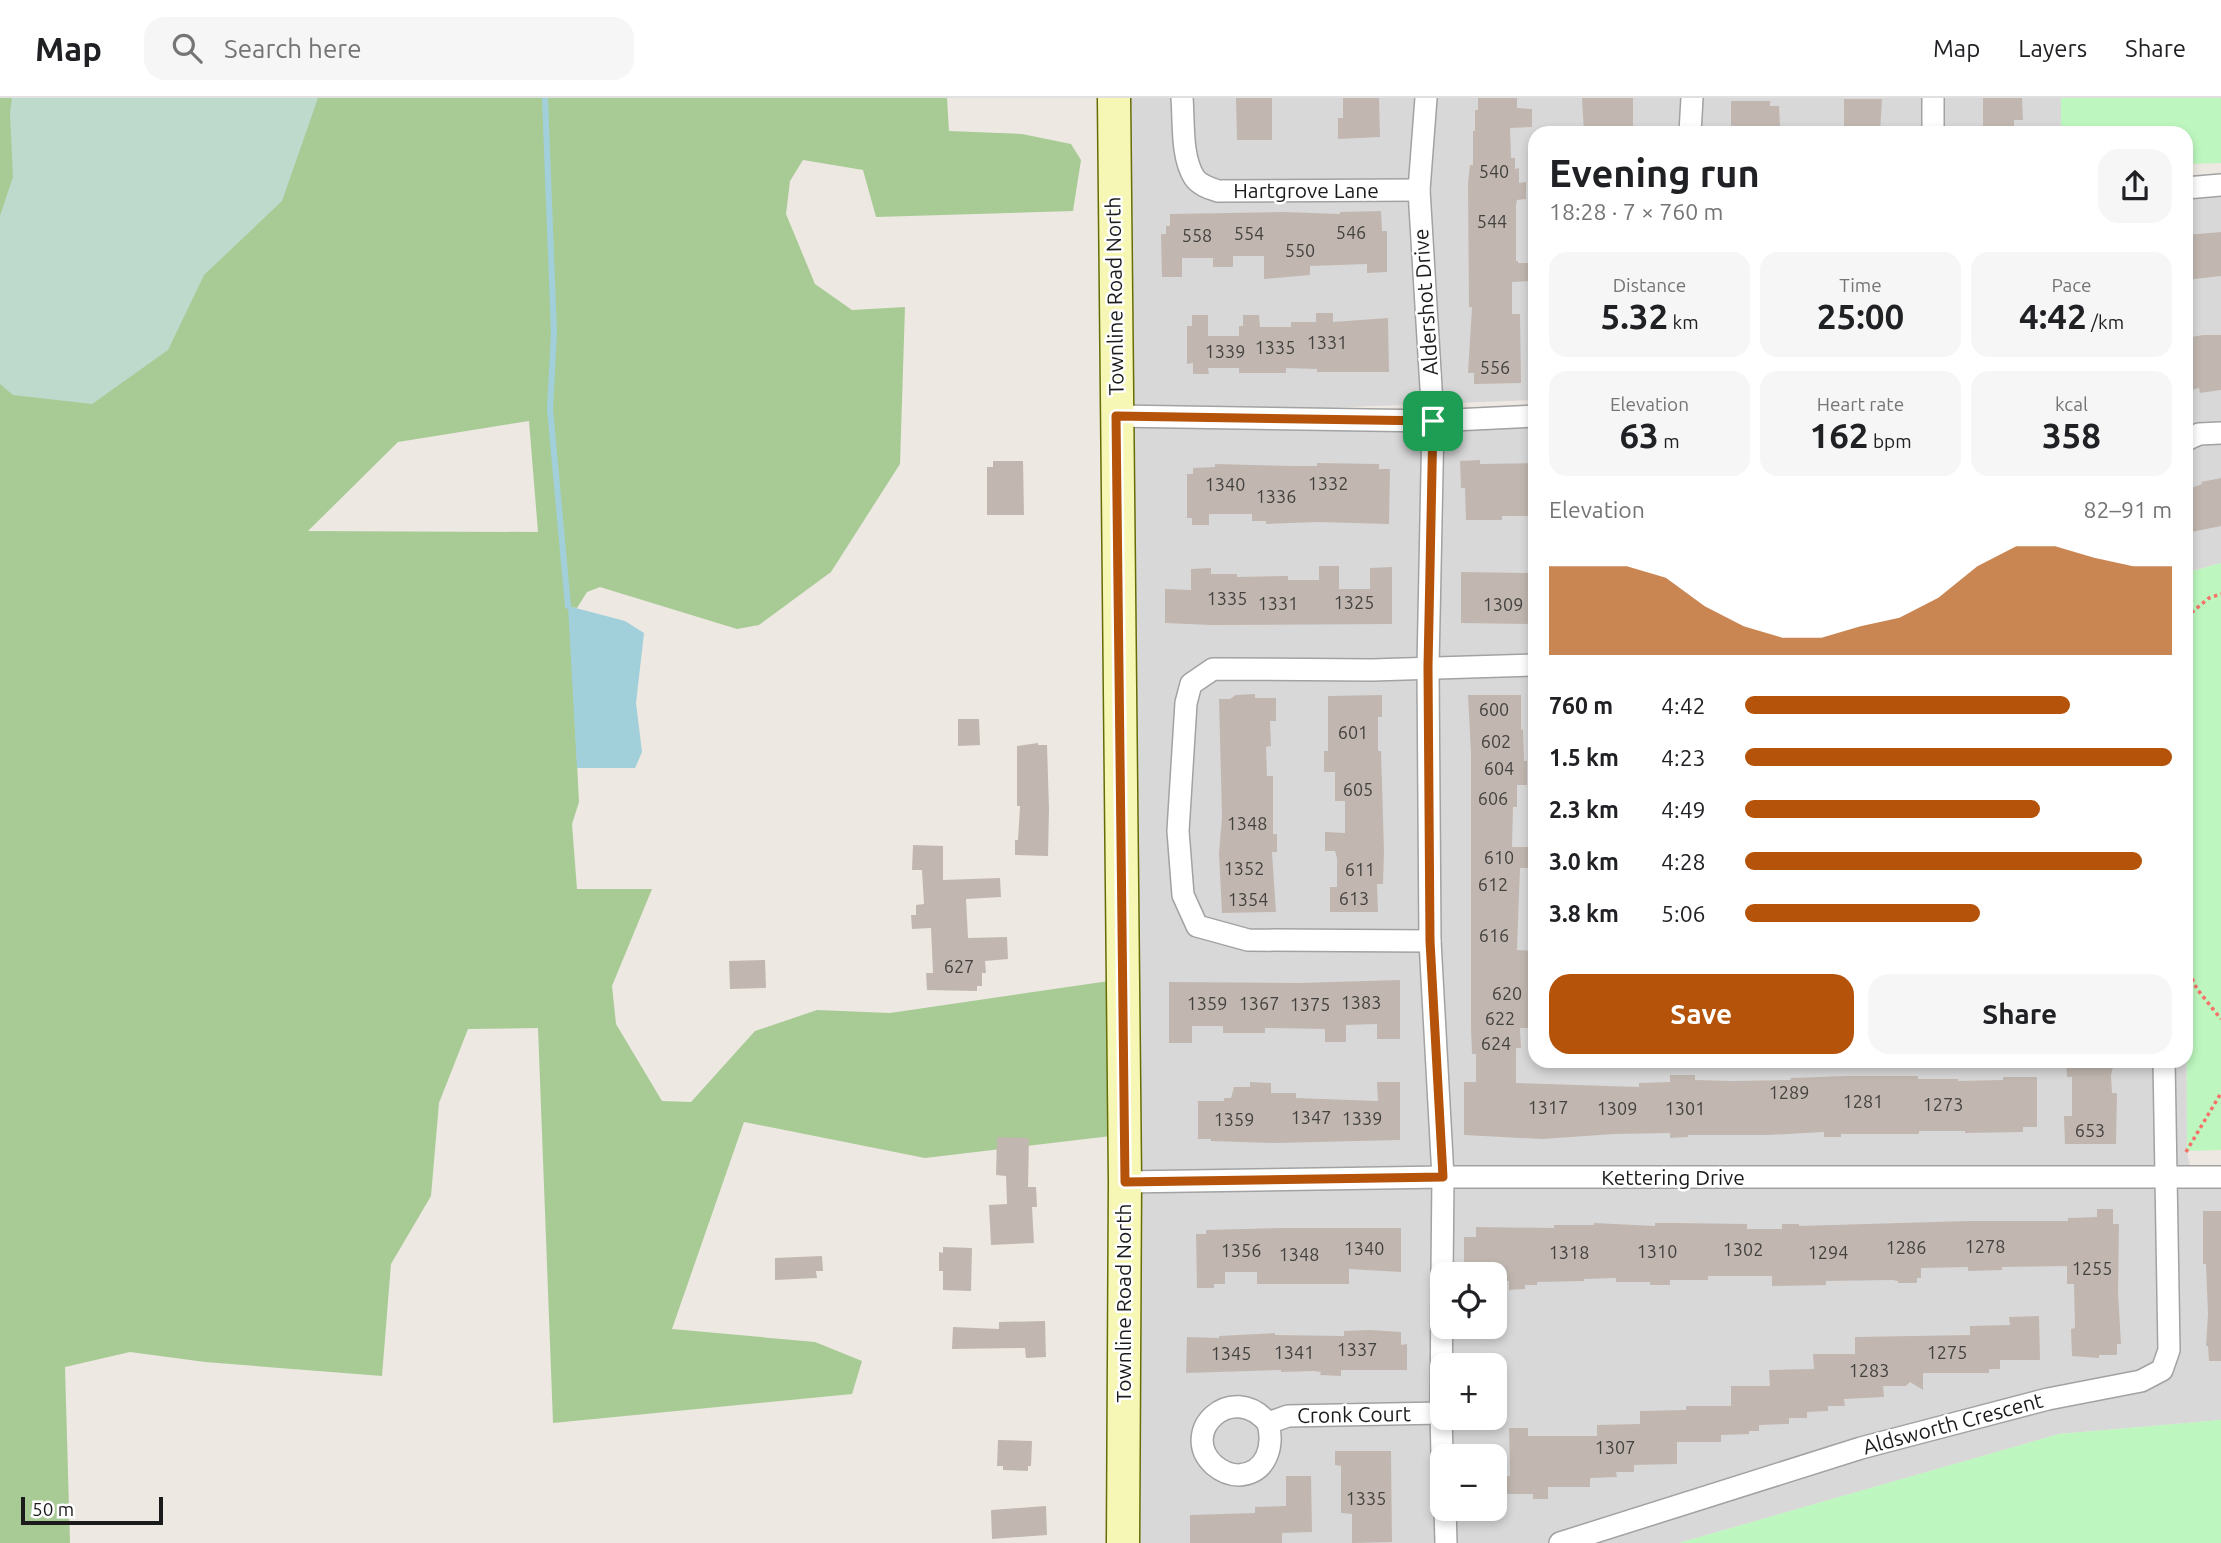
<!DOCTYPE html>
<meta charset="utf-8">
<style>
:root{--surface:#fff;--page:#f6f6f6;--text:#202124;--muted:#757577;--line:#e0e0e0;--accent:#b45309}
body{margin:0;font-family:Ubuntu,sans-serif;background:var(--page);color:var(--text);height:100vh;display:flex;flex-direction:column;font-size:26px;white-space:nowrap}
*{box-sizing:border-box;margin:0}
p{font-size:23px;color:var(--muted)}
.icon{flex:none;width:38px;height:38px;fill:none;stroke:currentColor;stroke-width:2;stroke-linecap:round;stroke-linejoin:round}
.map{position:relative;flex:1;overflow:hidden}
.sheet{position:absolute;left:1528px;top:28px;width:665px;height:942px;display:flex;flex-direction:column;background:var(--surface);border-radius:21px;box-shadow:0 4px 10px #0003}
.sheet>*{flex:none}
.fabs{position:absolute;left:1430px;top:1164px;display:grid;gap:14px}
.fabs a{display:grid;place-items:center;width:77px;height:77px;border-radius:14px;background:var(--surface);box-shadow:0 4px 10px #0003;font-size:35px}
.scale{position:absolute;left:21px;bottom:18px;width:142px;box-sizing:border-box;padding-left:7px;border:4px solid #1b1b1b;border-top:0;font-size:19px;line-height:24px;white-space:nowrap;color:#1b1b1b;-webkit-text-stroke:5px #fff;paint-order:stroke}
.pin{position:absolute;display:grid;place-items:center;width:60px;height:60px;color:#fff;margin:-30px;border-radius:14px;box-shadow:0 4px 10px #0006}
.round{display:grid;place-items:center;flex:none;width:74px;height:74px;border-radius:21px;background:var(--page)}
.head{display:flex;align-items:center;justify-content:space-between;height:119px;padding:0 21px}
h1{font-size:38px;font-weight:700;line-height:52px}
.stats{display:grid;grid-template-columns:repeat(3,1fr);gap:10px;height:119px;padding:7px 21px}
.stats div{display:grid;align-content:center;border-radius:18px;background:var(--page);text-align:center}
.stats b{font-size:35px;font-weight:700}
.stats small{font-size:19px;font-weight:400}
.stats p{font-size:19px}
.chart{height:196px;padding:14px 21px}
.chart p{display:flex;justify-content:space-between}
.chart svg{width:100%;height:126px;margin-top:7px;fill:var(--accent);opacity:.7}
.action{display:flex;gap:14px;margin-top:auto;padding:14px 21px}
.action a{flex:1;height:80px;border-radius:21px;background:var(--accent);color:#fff;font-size:28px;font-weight:700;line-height:80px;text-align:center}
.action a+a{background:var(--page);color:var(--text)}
ul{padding:0 21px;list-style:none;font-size:23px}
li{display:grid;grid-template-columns:112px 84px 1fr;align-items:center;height:52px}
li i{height:18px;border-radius:9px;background:var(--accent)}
header{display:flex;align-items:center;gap:42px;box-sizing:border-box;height:98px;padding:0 35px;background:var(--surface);border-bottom:2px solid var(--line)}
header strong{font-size:33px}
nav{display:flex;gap:38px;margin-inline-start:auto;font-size:24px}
.search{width:490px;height:63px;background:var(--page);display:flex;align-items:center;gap:18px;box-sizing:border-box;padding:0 24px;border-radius:21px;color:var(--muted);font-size:26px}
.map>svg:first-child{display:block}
</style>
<header>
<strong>Map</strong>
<div class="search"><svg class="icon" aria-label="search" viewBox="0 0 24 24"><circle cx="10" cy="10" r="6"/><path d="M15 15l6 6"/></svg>Search here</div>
<nav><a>Map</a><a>Layers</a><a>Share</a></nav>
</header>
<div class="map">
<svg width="2221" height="1445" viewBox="0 0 2221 1445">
<rect width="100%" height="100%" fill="#ede8e1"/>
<!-- residential -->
<g fill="#d9d8d8" fill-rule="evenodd">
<path d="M1109,0H2061V35H1535V302L1110,318Z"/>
<path d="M2186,85H2221V465L2186,475Z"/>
<path d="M1535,321V962H2186V797L2187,1053L2193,1081H2221V1322L2059,1336L1679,1445H1136L1121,324ZM1442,1176H1494V1228H1442ZM1442,1267H1494V1320H1442ZM1442,1358H1494V1410H1442Z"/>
</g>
<!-- forest -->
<path fill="#a8cb96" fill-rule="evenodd" d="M0,0H947L949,33L1022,36L1071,46L1081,62L1073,113L876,119L863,72L803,62L790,83L786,116L815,186L852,212L905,209L900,366L831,474L759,527L737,531L600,489L587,494L577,510L569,509L579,704L572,726L577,791H652L612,888L616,926L662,1003L691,1004L755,933L817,912L890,915L1109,883L1111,1038L925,1060L744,1024L672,1231L815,1244L862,1263L852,1296L553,1325L538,930L468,931L439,1005L431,1098L391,1166L382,1278L205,1264L130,1254L65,1269L70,1445H0ZM529,323L538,434L308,433L398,344Z"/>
<!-- wetland -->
<path fill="#bedacc" d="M12,0H318L282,103L204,177L168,252L92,306L13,297L0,286V118L13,79L10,15Z"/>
<!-- park -->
<g fill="#bdf7bf">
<path d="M2061,0H2221V65L2186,66V35H2061Z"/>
<path d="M2221,465V1052L2187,1053L2186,475Z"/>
<path d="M2221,1322V1445H1679L2059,1336Z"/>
</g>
<!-- water -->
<path fill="#a1cfda" d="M568,508L625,523L644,535L636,605L642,654L635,670H577Z"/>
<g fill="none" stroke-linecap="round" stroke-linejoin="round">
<!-- stream -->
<path stroke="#a1cfda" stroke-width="6" d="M545,0L554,235L550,311L568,508"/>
</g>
<!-- building -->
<g fill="#c1b7b0">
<path d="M1236,0H1272V42H1237Z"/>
<path d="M1343,0H1379L1380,39L1338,41V20H1343Z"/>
<path d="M1478,0H1517V10L1532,11V29L1510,30L1511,60H1515V71L1519,70V85L1526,84V101L1517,102L1516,107V163H1518V165H1528V183L1512,184V216H1520L1521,285L1474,286V275H1468L1472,209H1469L1468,85L1470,67H1473V33H1475V12H1478Z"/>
<path d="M1582,0H1633V35H1584Z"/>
<path d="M1983,0H2022L2023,22H2014V35H1983Z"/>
<path d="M1844,1H1882L1880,34H1844Z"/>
<path d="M1731,3H1770V8H1779L1780,28H1769V35H1731Z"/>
<path d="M1381,113L1382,133H1387V174L1367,175V166L1310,168V177L1264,181V158H1233V169H1213V160H1182V179H1162L1161,136H1166V128H1170V116L1283,114L1340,116V114Z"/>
<path d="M2221,134V178L2186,182V137Z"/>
<path d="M1316,215H1333V224L1388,220L1389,274H1317V271L1286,270V275H1239V270H1208L1209,276H1193V265L1187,266V228H1192V217H1208V238H1239V228H1243V217H1259L1260,229H1291V224H1316Z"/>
<path d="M2203,237H2221V292L2200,295L2199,290L2188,293L2186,278V240Z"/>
<path d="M1480,362V366L1535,365V418H1502V422H1466L1465,390H1461L1460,363Z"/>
<path d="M993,363H1023L1024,417H987V369H993Z"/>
<path d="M1317,365L1379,366V371H1390L1389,426L1318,424L1266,426V423H1252V416H1209V427H1192V420H1187V376H1193V370L1215,369V366L1295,368H1317Z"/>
<path d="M2221,380V428L2186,435V392L2202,386L2201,384Z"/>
<path d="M1319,468H1339V491H1370V470L1392,469V526L1211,527L1165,525V491L1191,492V471L1211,470V476H1237V479L1288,478V482H1319Z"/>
<path d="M1461,474L1535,475V526L1461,525Z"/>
<path d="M1255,596V600H1276V623H1270L1271,648L1266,649L1267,678H1273V736H1277V754H1272L1276,814L1222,815L1219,755L1222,719L1219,601H1230L1236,597Z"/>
<path d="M1382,597V619H1378V653H1381L1384,752L1383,786H1377L1378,814H1330V789H1337V760L1335,753H1325V734L1345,735V703H1335V674H1324V653H1328V598Z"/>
<path d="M1468,597H1521V632L1523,631L1524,663H1527V687H1517V709H1513L1512,749H1528V770H1520L1517,852L1532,853L1533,902H1528V930H1520L1521,950H1516V985L1639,989V985L1670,984V977H1695V982L1733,983L1791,982L1790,980L1847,978H1918V981H1958V983L2003,982V979H2037V1029H2023V1034L1965,1035V1033H1919V1036H1841V1039H1824V1034L1768,1037H1688V1039L1670,1040V1035L1614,1036L1542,1041L1464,1037V984H1476V956H1472L1471,930V656Z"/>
<path d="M958,621H979L980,647L958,648Z"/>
<path d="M1038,645V647H1047L1049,711L1048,758L1015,757V742H1018L1020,708H1017V648Z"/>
<path d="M913,747L943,748V782L1000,780L1001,799L966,801L968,840L1007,839L1008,861L985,863L986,875H982V888H977V893L927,892L926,875H933L931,830L912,831L911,817H916V807L924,806L922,772H912Z"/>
<path d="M765,862L766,890L730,891L729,863Z"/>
<path d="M1400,882V941H1377V926L1346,927V944H1325V931L1265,930V935H1223V928H1192V945H1169V884L1299,885Z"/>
<path d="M2066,962H2118L2112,972L2111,978L2112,995H2117L2116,1046H2065L2064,1018H2072V979H2067Z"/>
<path d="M1250,984L1271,985V995H1296V1000L1378,1003L1377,984H1400V1042L1275,1045L1211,1043V1041H1198V1003H1224V1000H1231L1234,989H1250Z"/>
<path d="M997,1039L1029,1040L1028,1089H1036L1037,1109H1032L1034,1145L991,1147L989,1107L1007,1106L1006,1078L996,1077Z"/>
<path d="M2097,1111H2113V1126H2119L2118,1194L2121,1246H2117V1257H2099V1260L2072,1258L2071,1231L2075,1230L2074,1186H2067V1168L2002,1169V1172L1968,1173V1169L1921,1170V1180H1917V1185H1898V1183L1892,1182L1826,1183V1187L1772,1188V1178H1708V1182H1670V1187H1650V1184H1616V1180L1584,1181V1183L1537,1184V1187H1525V1191L1509,1192V1183H1494V1176H1464V1139H1476V1129L1554,1130V1127H1594V1125L1655,1128V1125H1675L1747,1126V1131H1782V1126H1799V1128L1968,1123H2068V1120L2097,1119Z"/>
<path d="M2203,1113H2221V1263H2209L2208,1248H2206L2208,1216L2206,1166H2203Z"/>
<path d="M1284,1130H1401V1174L1349,1171V1186H1257V1174H1225V1186H1214V1190H1197L1196,1136H1206V1132Z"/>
<path d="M943,1149L972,1150L971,1193L943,1192V1173H939V1154L943,1155Z"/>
<path d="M822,1158L823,1173H816L817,1180L775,1182V1160Z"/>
<path d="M2039,1218L2040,1262H2000V1271H1989V1275H1923V1292L1910,1284L1906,1288H1883L1884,1299L1844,1301L1845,1308H1828V1313L1807,1314V1320H1789V1326L1759,1327V1333H1749V1336L1721,1337V1344H1677V1366L1634,1367V1374H1616L1617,1379L1590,1380V1389H1548V1401H1533V1396H1494V1378H1510L1509,1330H1528V1338H1597V1327L1640,1326V1313L1686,1312V1308H1731V1288H1770L1769,1272L1814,1271L1813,1256H1855V1239L1970,1237V1228L2010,1227L2009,1219Z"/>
<path d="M1045,1223L1046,1259L1026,1260L1025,1250L952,1251L953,1229L999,1231V1224Z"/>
<path d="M1370,1232L1401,1234V1247L1407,1246V1272H1341V1278L1320,1277L1321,1274L1313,1273L1281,1274V1272L1186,1275L1187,1239L1219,1240V1238L1275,1235V1237L1344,1238V1233Z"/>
<path d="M998,1342L1032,1343L1031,1368H1028V1373L1003,1372V1368H997Z"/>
<path d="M1335,1353H1391L1392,1444L1352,1445V1416L1341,1415V1368L1335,1367Z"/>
<path d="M1286,1378H1311L1312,1434L1282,1435V1445H1190V1417L1255,1415V1409L1286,1408Z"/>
<path d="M1046,1408L1047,1437L992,1441L991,1412Z"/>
</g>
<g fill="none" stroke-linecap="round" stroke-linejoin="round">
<!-- street casing -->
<g stroke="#a2a2a2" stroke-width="24">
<g id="street">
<path d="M1182,0C1184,24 1181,58 1194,79C1199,87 1209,90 1218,93L1419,92"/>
<path d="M1426,0L1419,92L1433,323L1428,569L1430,843L1443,1079L1442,1176"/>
<path d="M1933,0V35"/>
<path d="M1690,35L1692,0"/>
<path d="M2186,90L2221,87"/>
<path d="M1116,318L1433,323L1535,318"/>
<path d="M2186,342L2199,336L2221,335"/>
<path d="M1430,843L1248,842L1197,828L1183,797L1178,733L1186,605L1191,586L1213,571L1372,572L1535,567"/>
<path d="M1125,1084L1443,1079H2221"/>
<path d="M1442,1180L1441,1315L1442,1358"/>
<path d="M1268,1325C1274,1348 1267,1375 1239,1377C1230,1377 1221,1373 1214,1367C1178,1334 1232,1282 1268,1325L1288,1318L1441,1315"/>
<path d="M1445,1410L1446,1445"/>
<path d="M1560,1445L1861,1350L2048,1301L2141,1283L2162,1272L2169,1252L2164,962"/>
</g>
</g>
<!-- secondary casing -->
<g stroke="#666d07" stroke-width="35">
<path id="secondary" d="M1114,0L1125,1084L1123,1445"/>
</g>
<!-- path -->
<g stroke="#f67268" stroke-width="3.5" stroke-dasharray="3.5 3.5" stroke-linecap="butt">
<path d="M2186,519L2209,500L2221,496"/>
<path d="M2186,868L2197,891L2221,921"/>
<path d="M2186,1054L2221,995"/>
</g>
<!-- street -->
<use href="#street" stroke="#fff" stroke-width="21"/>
<!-- secondary -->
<use href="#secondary" stroke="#f6f7b4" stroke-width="32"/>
</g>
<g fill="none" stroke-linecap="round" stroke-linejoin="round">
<!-- route casing -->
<g stroke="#fff" stroke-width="14">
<path id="route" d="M1116,318L1433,323L1428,569L1430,843L1443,1079L1125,1084Z"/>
</g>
<!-- route -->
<use href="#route" stroke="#b45309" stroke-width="9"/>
</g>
<g text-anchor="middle" stroke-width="5" stroke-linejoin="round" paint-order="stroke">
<!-- number labels -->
<g font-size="18" fill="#444240">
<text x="1494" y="80">540</text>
<text x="1492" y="130">544</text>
<text x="1351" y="141">546</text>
<text x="1249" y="142">554</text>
<text x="1197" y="144">558</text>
<text x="1300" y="159">550</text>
<text x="1327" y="251">1331</text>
<text x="1275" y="256">1335</text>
<text x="1225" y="260">1339</text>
<text x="1495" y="276">556</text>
<text x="1328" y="392">1332</text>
<text x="1225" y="393">1340</text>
<text x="1276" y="405">1336</text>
<text x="1227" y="507">1335</text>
<text x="1354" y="511">1325</text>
<text x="1278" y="512">1331</text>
<text x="1503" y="513">1309</text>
<text x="1494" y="618">600</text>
<text x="1353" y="641">601</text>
<text x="1496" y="650">602</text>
<text x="1499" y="677">604</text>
<text x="1358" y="698">605</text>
<text x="1493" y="707">606</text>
<text x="1247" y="732">1348</text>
<text x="1499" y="766">610</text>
<text x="1244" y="777">1352</text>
<text x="1360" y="778">611</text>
<text x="1493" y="793">612</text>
<text x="1354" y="807">613</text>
<text x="1248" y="808">1354</text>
<text x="1494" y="844">616</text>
<text x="959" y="875">627</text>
<text x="1507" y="902">620</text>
<text x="1361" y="911">1383</text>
<text x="1207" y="912">1359</text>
<text x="1259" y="912">1367</text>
<text x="1310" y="913">1375</text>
<text x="1500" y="927">622</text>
<text x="1496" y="952">624</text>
<text x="1789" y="1001">1289</text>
<text x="1863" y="1010">1281</text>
<text x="1943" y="1013">1273</text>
<text x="1548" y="1016">1317</text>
<text x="1617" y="1017">1309</text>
<text x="1685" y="1017">1301</text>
<text x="1311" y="1026">1347</text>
<text x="1362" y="1027">1339</text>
<text x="1234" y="1028">1359</text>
<text x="2090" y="1039">653</text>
<text x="1985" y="1155">1278</text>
<text x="1906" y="1156">1286</text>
<text x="1364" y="1157">1340</text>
<text x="1743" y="1158">1302</text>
<text x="1241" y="1159">1356</text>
<text x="1657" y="1160">1310</text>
<text x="1569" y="1161">1318</text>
<text x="1828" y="1161">1294</text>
<text x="1299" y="1163">1348</text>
<text x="2092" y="1177">1255</text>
<text x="1357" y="1258">1337</text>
<text x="1294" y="1261">1341</text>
<text x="1947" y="1261">1275</text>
<text x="1231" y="1262">1345</text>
<text x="1869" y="1279">1283</text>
<text x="1615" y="1356">1307</text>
<text x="1366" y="1407">1335</text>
</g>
<!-- street labels -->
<g font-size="21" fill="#1b1b1b" stroke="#fff">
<text x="1306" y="100">Hartgrove Lane</text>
<text transform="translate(1115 198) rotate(-91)" y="7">Townline Road North</text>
<text transform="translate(1426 204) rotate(-94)" y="7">Aldershot Drive</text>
<text x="1673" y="1087">Kettering Drive</text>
<text transform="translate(1124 1205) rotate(-90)" y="7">Townline Road North</text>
<text transform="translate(1354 1317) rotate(-1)" y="7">Cronk Court</text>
<text transform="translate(1953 1326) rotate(-15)" y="7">Aldsworth Crescent</text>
</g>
</g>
</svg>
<div class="fabs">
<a><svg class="icon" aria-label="locate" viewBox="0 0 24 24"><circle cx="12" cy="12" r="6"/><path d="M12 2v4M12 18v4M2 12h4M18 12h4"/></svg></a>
<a>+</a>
<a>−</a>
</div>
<div class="scale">50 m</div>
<div class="pin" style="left:1433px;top:323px;background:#1e9e55"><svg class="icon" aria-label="arrive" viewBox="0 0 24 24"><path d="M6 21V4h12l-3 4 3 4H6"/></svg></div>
<section class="sheet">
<div class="head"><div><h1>Evening run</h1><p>18:28 · 7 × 760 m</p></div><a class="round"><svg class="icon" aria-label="share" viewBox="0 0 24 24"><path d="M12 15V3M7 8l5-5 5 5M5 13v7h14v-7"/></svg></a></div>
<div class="stats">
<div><p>Distance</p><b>5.32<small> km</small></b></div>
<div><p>Time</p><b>25:00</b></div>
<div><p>Pace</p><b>4:42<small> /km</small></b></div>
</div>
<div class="stats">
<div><p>Elevation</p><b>63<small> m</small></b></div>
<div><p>Heart rate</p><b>162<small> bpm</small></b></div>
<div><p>kcal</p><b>358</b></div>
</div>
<div class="chart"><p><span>Elevation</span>82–91 m</p>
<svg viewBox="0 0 160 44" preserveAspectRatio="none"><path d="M0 44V13L10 13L20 13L30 17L40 27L50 34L60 38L70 38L80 34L90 31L100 24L110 13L120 6L130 6L140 10L150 13L160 13V44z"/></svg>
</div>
<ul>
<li><b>760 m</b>4:42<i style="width:76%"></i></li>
<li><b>1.5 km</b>4:23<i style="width:100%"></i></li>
<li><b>2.3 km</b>4:49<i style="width:69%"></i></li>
<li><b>3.0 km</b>4:28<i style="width:93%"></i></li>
<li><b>3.8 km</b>5:06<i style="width:55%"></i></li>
</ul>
<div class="action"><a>Save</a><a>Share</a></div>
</section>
</div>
